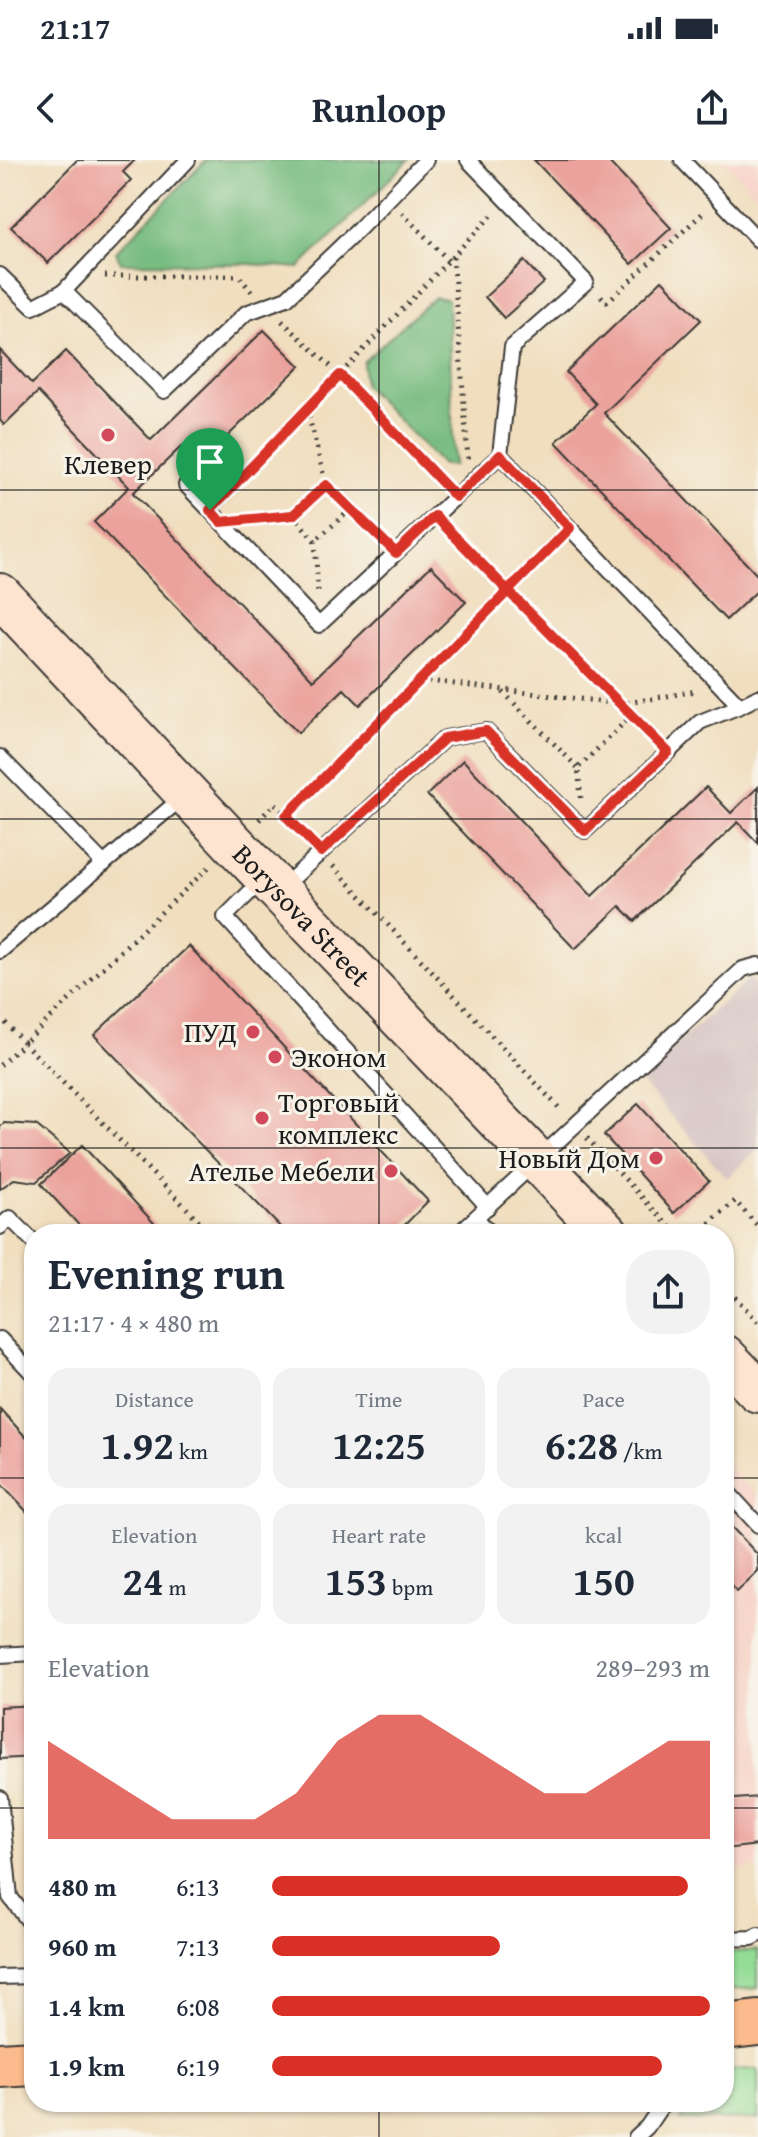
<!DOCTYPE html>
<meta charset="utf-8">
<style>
:root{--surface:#fff;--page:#f2f2f3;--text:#1f2937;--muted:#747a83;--accent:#d93025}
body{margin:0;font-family:"Gentium Book Plus",serif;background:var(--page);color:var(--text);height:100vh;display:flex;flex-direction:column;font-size:30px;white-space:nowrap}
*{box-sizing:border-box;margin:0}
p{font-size:26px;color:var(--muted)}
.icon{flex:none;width:44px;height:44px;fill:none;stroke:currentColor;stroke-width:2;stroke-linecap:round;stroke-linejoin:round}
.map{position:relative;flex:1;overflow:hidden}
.sheet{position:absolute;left:24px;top:1064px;width:710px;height:888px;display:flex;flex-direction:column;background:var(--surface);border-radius:32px;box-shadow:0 2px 6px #0004}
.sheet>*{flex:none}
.pin{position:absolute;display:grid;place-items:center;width:68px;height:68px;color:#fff;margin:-82px -34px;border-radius:50% 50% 50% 0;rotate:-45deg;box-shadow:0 0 8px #0007}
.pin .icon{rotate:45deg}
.round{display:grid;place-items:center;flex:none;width:84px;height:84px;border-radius:32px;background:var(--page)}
.summary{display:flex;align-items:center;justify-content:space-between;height:136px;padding:0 24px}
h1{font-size:44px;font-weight:700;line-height:60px}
.figures{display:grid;grid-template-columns:repeat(3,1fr);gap:12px;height:136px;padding:8px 24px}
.figures div{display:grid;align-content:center;border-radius:20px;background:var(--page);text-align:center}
.figures b{font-size:40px;font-weight:700}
.figures small{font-size:22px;font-weight:400}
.figures p{font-size:22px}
.chart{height:224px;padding:16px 24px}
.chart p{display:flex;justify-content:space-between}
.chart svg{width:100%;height:144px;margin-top:8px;fill:var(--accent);opacity:.7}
ul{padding:0 24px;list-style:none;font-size:26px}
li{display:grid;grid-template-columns:128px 96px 1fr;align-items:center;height:60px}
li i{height:20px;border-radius:10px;background:var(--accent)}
.status{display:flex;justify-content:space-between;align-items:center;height:56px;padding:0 40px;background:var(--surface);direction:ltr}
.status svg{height:22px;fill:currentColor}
header{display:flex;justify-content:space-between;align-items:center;height:104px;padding:0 24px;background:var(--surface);font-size:36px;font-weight:700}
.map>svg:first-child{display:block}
</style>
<div class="status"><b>21:17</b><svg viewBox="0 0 49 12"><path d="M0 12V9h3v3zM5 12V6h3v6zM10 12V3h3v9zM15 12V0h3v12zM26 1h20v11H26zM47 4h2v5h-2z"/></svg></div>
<header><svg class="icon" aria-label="back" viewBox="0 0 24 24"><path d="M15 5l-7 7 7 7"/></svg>Runloop<svg class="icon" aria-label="share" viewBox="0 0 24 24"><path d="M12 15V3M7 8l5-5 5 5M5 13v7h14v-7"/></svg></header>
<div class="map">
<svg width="758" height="1977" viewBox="0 0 758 1977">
<rect width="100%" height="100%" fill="#f7f3e8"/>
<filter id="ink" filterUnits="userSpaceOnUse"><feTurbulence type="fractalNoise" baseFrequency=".0125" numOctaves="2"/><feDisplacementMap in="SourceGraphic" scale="16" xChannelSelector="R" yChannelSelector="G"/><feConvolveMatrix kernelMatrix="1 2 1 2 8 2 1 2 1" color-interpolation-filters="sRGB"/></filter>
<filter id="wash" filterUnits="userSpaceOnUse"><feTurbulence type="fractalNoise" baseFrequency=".006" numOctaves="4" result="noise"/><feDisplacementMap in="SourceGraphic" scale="32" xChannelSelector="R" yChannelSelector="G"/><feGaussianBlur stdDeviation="1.8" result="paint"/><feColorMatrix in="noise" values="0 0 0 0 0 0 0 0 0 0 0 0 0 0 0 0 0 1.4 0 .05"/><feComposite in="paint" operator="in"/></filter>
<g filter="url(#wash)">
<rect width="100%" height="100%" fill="#f0debe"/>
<!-- built -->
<g fill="#f7d1c6">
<path d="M722,0H758V37Z"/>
<path d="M724,1301L758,1337V1708L724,1712Z"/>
</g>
<!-- industrial -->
<path fill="#d2bfbf" d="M750,818L758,827V990L727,1018L638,919Z"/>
<!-- green -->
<g fill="#94dd97" stroke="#587c5a" stroke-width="2">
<path d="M758,1790V1828L724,1830V1793Z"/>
<path d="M758,1909V1959L681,1960L694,1942H724V1910Z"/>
</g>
<!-- forest -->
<g fill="#77bc80" stroke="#4a6c4e" stroke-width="2">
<path d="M206,0H409L299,108L250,104L121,103L116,92Z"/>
<path d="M434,137L448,139L454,305H442L364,225L363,202Z"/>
</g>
<g id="blocks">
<!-- building -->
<g fill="#eba29c">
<path d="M77,0H135L123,12L131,20L48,103L11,67Z"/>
<path d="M534,0H607L671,68L632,104Z"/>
<path d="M524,101L544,122L504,158L485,137Z"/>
<path d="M662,120L701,160L604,253L758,416V430L726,460L556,282L596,244L566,212Z"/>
<path d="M264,170L300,206L199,304L182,286L133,333L313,520L431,406L466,442L360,545L344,529L298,573L94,362L129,327L38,232L4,265L0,260V190L32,224L66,191L151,280Z"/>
<path d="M463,600L592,736L706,627L731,653L758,627V683L738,662L635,761L620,746L575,789L427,635Z"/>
<path d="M189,786L428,1041L396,1074H287L94,875Z"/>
<path d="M638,944L709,1021L674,1053L604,975Z"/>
<path d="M4,963L36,965L70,993L36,1022L14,1019L0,1029V967Z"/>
<path d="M82,985L164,1074H87L41,1024Z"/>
<path d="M0,1249L34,1286V1349L29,1354L0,1323Z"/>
<path d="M724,1359L758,1395V1411L737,1431L724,1418Z"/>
<path d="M34,1545V1597L0,1599V1547Z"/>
<path d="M758,1637V1685L724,1689V1640Z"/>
</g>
</g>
</g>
<g filter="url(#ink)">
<use href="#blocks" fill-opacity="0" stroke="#3c3934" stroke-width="2"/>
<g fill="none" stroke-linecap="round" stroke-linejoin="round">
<!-- service casing -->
<g stroke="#3c3934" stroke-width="18">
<g id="service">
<path d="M468,0L586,122L512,187L500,295L740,546L758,537"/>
<path d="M682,0L758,80"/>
<path d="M0,115L33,147L64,131L188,0"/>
<path d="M64,131L164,231L246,153L287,138L359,69L426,0"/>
<path d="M186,325L319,465L500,295"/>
<path d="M0,597L104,704"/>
<path d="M262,720L225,757L488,1047"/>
<path d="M281,729L445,578L486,571L585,671L700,562L740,546"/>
<path d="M0,791L183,637"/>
<path d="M476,1058L491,1074"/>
<path d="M0,1067L10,1058L34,1082"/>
<path d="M458,1074L743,809L758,805"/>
<path d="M0,1179L34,1215"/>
<path d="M725,1329L758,1365"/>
<path d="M0,1495L34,1493"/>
<path d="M0,1638L10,1737L34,1768"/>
<path d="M724,1779L752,1778L758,1775"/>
<path d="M0,1817L34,1816"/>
<path d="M636,1977L647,1967L664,1942"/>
</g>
</g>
<!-- secondary casing -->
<g stroke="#3c3934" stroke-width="46">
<g id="secondary">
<path id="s1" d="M0,435L234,684L607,1074"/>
<path d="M724,1196L758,1231"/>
</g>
</g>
<!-- primary casing -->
<g stroke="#3c3934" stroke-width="48">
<g id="primary">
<path d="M724,1867L758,1863"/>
<path d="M0,1905L34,1903"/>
</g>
</g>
<!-- path -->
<g stroke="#3c3934" stroke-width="5" stroke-dasharray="2 6" stroke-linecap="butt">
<path d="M402,53L449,101"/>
<path d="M453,97L468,299"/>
<path d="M105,116H239L252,132"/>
<path d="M601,136L607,142L705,51"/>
<path d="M282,161L340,215L441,321"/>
<path d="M307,249L326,325"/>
<path d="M225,335L494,53"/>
<path d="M293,355L315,381L351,349"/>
<path d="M248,359L293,355L326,325L381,378"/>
<path d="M450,371L654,577"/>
<path d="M315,381L318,432"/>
<path d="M421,520L621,544L696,531"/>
<path d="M503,532L578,608"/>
<path d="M581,638L578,608L632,555"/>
<path d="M286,656L555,383"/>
<path d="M259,660L275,643L307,678"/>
<path d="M333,706L561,950"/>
<path d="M0,857L24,883L210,706"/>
<path d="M0,905L24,883L212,1074"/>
<path d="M587,978L676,1074"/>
<path d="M697,1074L735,1041L758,1066"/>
<path d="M724,1125L758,1162"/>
</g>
<!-- service -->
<use href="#service" stroke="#fff" stroke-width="14"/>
<!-- secondary -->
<use href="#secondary" stroke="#fde4d1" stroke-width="42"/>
<!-- primary -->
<use href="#primary" stroke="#fbbb8c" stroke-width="44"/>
</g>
</g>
<g fill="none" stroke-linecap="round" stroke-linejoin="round" filter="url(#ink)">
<!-- route casing -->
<g stroke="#fff" stroke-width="16">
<path id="route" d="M210,350L221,362L293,355L326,325L396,393L435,356L508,431L286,656L321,692L445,578L486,571L585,671L668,592L508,431L570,368L500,295L456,337L340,215L210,350"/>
</g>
<!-- route -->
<use href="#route" stroke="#d93025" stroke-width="10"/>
</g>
<!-- grid -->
<path fill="none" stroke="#1c1c1c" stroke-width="2" stroke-opacity="0.55" d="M379,0V1074M0,330H758M0,659H758M0,988H758M0,1318H34M724,1318H758M0,1648H34M724,1648H758M379,1942V1977"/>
<!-- markers -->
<g fill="#d1495b" stroke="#f7f3e8" stroke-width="3">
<circle cx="108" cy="275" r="8"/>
<circle cx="253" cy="872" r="8"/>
<circle cx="275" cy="897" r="8"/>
<circle cx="262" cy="958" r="8"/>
<circle cx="656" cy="998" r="8"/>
<circle cx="391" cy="1011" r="8"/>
</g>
<g text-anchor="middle" stroke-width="6" stroke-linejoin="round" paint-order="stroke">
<!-- poi labels -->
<g font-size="28" fill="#1c1c1c" stroke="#f7f3e8" text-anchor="end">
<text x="108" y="314" text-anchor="middle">Клевер</text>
<text x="237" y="882">ПУД</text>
<text x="291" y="907" text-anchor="start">Эконом</text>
<text x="278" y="952" text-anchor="start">Торговый<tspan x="278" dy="32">комплекс</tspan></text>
<text x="640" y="1008">Новый Дом</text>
<text x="375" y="1021">Ателье Мебели</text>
</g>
<!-- street labels -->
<g font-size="28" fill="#1c1c1c" stroke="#f7f3e8">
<text dy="10" stroke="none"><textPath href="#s1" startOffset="440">Borysova Street</textPath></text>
</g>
</g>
</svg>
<div class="pin" style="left:210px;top:350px;background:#1e9e55"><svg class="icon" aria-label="arrive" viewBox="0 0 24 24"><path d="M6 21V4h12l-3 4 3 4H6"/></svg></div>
<section class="sheet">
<div class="summary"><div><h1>Evening run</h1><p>21:17 · 4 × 480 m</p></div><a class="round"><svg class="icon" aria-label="share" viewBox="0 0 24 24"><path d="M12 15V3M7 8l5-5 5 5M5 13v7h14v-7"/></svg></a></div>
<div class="figures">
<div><p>Distance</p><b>1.92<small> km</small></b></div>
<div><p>Time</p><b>12:25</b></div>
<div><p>Pace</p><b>6:28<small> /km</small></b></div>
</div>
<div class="figures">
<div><p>Elevation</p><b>24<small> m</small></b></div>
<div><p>Heart rate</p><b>153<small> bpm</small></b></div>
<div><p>kcal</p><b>150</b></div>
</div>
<div class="chart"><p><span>Elevation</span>289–293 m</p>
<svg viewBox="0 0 160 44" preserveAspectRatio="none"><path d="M0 44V14L10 22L20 30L30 38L40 38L50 38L60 30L70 14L80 6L90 6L100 14L110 22L120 30L130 30L140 22L150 14L160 14V44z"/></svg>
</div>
<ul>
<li><b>480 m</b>6:13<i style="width:95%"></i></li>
<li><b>960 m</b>7:13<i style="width:52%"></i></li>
<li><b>1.4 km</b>6:08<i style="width:100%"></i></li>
<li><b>1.9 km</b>6:19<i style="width:89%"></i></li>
</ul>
</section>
</div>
